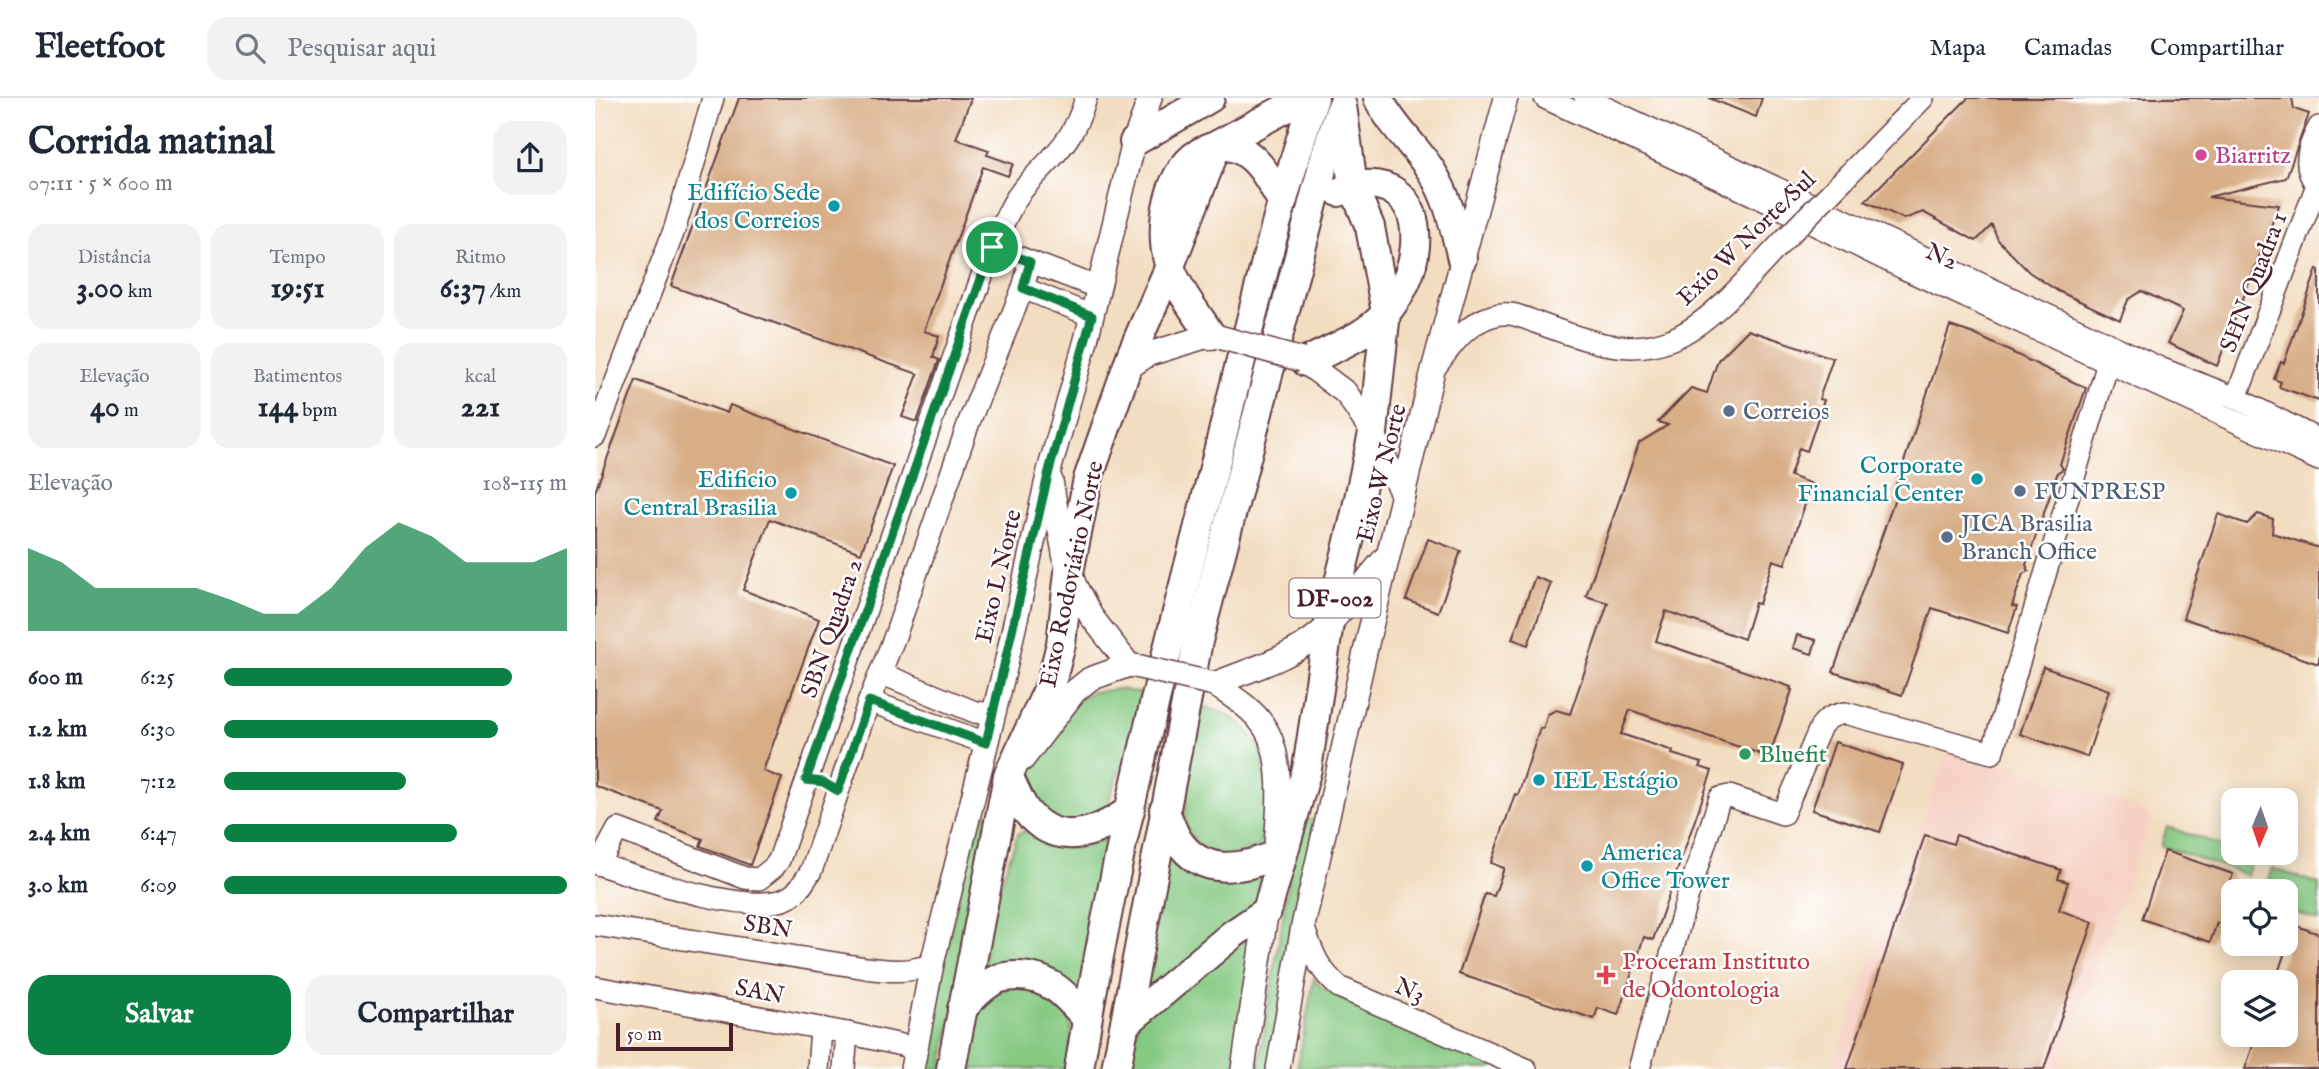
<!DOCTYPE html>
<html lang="pt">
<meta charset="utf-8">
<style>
:root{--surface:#fff;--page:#f2f2f3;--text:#1f2937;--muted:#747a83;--line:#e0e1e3;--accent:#0b8043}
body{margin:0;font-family:"IM FELL English",serif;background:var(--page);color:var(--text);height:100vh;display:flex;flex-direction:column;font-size:26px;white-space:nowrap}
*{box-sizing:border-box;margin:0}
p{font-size:23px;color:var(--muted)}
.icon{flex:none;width:38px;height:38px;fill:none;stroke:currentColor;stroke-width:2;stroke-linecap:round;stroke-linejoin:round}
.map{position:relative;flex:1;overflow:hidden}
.details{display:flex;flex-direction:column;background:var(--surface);width:595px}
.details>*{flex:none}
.needle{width:46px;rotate:182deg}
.controls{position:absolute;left:1626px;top:690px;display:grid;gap:14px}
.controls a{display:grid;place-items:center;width:77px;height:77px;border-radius:14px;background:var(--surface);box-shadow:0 4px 18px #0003;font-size:35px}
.scale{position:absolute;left:21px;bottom:18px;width:117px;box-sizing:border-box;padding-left:7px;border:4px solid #4a1f2b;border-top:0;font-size:19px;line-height:24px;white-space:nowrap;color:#4a1f2b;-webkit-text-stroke:5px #fff;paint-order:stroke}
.pin{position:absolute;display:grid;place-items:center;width:60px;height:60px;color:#fff;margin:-30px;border:4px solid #fff;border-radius:50%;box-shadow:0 2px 7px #0007}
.round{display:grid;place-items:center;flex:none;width:74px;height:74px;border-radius:21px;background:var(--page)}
.head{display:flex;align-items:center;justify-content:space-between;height:119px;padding:0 28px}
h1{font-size:38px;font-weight:700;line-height:52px}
.metrics{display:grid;grid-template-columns:repeat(3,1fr);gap:10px;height:119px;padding:7px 28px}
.metrics div{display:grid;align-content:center;border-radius:18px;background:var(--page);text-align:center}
.metrics b{font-size:30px;font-weight:700}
.metrics small{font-size:19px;font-weight:400}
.metrics p{font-size:19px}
.chart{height:196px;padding:14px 28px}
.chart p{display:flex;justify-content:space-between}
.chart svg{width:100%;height:126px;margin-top:7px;fill:var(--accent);opacity:.7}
.primary-button{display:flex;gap:14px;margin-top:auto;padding:14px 28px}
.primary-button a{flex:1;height:80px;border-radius:21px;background:var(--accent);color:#fff;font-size:28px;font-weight:700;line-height:80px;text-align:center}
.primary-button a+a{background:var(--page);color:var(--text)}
ul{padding:0 28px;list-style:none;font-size:23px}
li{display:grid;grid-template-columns:112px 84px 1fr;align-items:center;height:52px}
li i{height:18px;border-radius:9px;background:var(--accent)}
header{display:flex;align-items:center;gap:42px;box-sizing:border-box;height:98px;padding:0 35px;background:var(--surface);border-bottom:2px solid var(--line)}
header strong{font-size:33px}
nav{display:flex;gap:38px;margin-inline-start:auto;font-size:24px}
.search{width:490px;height:63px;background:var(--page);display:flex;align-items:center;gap:18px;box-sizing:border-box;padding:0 24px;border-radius:21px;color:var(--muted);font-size:26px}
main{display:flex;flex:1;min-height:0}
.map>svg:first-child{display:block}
</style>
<header>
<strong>Fleetfoot</strong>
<div class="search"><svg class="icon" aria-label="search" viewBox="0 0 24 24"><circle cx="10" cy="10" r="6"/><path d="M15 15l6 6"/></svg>Pesquisar aqui</div>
<nav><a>Mapa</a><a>Camadas</a><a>Compartilhar</a></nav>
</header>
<main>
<section class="details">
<div class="head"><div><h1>Corrida matinal</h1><p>07:11 · 5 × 600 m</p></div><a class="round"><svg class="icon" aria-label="share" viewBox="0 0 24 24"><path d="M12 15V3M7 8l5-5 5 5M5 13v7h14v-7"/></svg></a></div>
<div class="metrics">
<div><p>Distância</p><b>3.00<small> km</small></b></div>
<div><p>Tempo</p><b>19:51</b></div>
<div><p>Ritmo</p><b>6:37<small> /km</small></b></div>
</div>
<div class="metrics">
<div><p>Elevação</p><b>40<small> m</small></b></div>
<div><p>Batimentos</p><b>144<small> bpm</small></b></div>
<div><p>kcal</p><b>221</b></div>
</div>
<div class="chart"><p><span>Elevação</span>108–115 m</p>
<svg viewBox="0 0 160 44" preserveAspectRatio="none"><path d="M0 44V15L10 20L20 29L30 29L40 29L50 29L60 33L70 38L80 38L90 29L100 15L110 6L120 11L130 20L140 20L150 20L160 15V44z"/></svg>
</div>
<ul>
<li><b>600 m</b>6:25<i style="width:84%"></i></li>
<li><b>1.2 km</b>6:30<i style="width:80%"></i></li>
<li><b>1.8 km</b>7:12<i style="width:53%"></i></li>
<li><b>2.4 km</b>6:47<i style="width:68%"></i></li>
<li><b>3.0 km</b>6:09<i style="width:100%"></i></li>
</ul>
<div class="primary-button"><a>Salvar</a><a>Compartilhar</a></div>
</section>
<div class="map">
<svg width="1724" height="971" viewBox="0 0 1724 971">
<rect width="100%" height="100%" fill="#fff"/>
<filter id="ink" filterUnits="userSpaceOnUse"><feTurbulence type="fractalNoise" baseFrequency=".0143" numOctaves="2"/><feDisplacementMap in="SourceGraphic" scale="14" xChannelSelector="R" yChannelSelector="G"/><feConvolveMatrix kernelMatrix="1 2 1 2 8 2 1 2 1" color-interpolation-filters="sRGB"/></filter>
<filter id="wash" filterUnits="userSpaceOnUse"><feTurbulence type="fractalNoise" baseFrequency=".00686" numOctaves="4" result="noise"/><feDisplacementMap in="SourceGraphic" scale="28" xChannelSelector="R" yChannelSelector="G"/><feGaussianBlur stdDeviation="1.57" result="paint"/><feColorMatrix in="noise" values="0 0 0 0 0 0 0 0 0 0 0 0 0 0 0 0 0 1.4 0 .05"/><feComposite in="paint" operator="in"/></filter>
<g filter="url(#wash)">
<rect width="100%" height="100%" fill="#f3ddc1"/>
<!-- built -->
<path fill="#f6d2c4" d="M1367,652L1543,710L1553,715L1556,722L1464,971H1236L1322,740L1350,659L1354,654Z"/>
<!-- green -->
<g fill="#86c982" stroke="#687456" stroke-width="2">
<path d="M523,591L546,595L536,641L509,716L460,728L436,698V679L448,647L478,604L497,594Z"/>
<path d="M605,608C660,619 674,656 672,707C672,724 671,735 663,750L615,763L590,728L594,656Z"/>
<path d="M383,716L396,717L347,971H327L332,937Z"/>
<path d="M701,721L720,722L677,971H663L692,794Z"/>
<path d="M1572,729L1638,751V754L1658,757L1652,777L1566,748Z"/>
<path d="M433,731C453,746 469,756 495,747C503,744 507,739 516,742L485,894L388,883L393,822L423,736Z"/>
<path d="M575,745C605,785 617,791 666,776L640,971H534Z"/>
<path d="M1677,770L1724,786V823L1691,811L1690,793H1669Z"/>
<path d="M719,880L725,888L746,901L901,968L895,971H702Z"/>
<path d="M433,886L474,917L477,938L472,971H368C379,926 379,891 433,886Z"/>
</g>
<g id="blocks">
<!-- building -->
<g fill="#d8ae87">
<path d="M144,0H376L361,41L394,52L392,57L418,66L413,78L388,69L329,233L344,238L338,259L344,262L322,324L307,319L323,276L76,188Z"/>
<path d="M1114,0H1167L1161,19Z"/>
<path d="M1373,0H1697L1699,11L1714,16L1691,80L1613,99L1684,107L1622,268L1573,245L1588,213L1547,193L1533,202L1525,222L1463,193L1434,174L1403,142L1397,127L1381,143L1328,114L1309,121L1270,103Z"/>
<path d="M1722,171L1724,172V303L1684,289L1686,284L1679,281L1686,264L1689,265Z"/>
<path d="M1355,228L1379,236L1491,290L1465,366L1468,371L1463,374L1431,467L1434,473L1428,476L1417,508L1422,509L1413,535L1337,510L1307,597L1238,574L1290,429L1301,397L1298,396Z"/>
<path d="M1153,232L1238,260L1224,301L1229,302L1212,353L1204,350L1195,378L1217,386L1190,466L1178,462L1164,506L1160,505L1149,541L1071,513L1061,543L1196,589L1195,591L1197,592L1174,659L1035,612L1026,636L1078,653L1077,656L1107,665L1105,669L1117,673L1058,842L1049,839L1023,917L1003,910L999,921L864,876L890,796L899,798L909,770L896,765L920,696L923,697L945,630L948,631L953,616L961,612L975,616L1013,505L991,498L1044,345L1073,327L1063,324L1096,290L1112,295L1123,262Z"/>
<path d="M41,282L132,315L135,307L298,368L266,455L175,421L148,492L224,521L168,673L187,680L155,767L105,748L108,741L63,724L68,713L0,688V394Z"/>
<path d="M1623,416L1652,426L1663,416L1678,421L1677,435L1724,450V566L1588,520Z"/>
<path d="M833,441L866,453L843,514L811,502Z"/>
<path d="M940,479L956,485L933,547L917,541Z"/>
<path d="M1202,537L1221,542L1217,556L1198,550Z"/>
<path d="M1448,569L1514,592L1492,659L1425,636Z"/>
<path d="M1240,644L1308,667L1285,734L1217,712Z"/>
<path d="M1330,737L1358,746L1361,737L1466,772L1463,781L1473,784L1464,812L1498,824L1449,971H1252Z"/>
<path d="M1570,753L1638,776L1629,804L1638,808V813L1634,825H1622L1615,844L1547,821Z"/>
<path d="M1699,827L1724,836V971H1650L1662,936H1690V884H1680Z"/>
</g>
</g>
</g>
<g filter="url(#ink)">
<use href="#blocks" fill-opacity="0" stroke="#633c42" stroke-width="2"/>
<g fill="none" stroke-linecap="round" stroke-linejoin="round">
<!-- secondary casing -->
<g stroke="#633c42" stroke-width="24">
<g id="secondary">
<path d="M950,0L1161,98L1308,170L1724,362"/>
<path d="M990,0L1567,271L1641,300L1724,342"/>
<path d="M1254,76L1328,0"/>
<path d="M1722,87C1706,69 1713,48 1724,29"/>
<path d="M397,149L504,190"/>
<path d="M428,190L497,218"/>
<path d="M839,271C855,250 870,226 897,218C914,212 927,219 943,225C987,241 1031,260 1077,241C1117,225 1159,173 1189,142"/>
<path d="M1641,300L1722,87"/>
<path d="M0,338L80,130L118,0"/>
<path d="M285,575L380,614L398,616"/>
<path d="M274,603L391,645"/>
<path d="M0,765C40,778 161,822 196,798C205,792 210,782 216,773L274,603L300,538L374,324L428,190L435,164"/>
<path d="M4,766L23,731L150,780L164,781L179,769L184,762L397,149C407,130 415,106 429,90C457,58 478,45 491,0"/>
<path d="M0,827L271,870C294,873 315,875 337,866"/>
<path d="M708,828C718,855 722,870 744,889L931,971"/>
<path d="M0,889L252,935L320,950"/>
<path d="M223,971L226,931"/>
<path d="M249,971L252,935"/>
<path d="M1044,971L1092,800L1125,700L1134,698L1188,716L1226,628C1233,619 1239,617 1250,615L1397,655L1513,265"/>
</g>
</g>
<!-- primary casing -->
<g stroke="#633c42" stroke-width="26">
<g id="primary">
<path d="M707,262L751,295L778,335L808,398"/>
<path d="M530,272L554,256L616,237L624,239"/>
<path d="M456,383L471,466L481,490L496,518L534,567L545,569"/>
<path d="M615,585L619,586C654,572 697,560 726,534C750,512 769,484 790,460"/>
<path d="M619,586C636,598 656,609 668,627C691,658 683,722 680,759"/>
<path d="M428,661L480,593L495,581L534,567"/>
<path d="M317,971L337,866L410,570L454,373L491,242L539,44L555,0"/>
<path d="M648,971L673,803"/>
<path d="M683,971L708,828L773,541L838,272L911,0"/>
</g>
</g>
<!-- highway casing -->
<g stroke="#633c42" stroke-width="32">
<g id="highway">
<path d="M783,0C796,27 821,49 837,74C854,101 860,131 867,161"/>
<path d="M539,44L615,0"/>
<path d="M616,237C602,216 584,193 575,169C562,133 572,66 612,51C626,46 640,47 652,56C668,67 677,87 687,103"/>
<path d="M711,264C737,250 771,239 790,216C806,197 818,173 820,148C824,97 789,74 744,94"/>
<path d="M413,678C419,689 424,703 431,713C462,751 502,736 535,712"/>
<path d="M569,712C574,721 577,733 583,742C606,778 647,772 680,757"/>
<path d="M367,911C375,902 384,892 395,885C403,879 410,879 420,878C454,877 471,897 492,921"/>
<path d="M530,926L638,836L672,813L712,671L734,525L760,419L778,335L791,214L775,129L758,88L747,8"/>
<path d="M356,971L413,678L456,585L466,546L474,474L493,381L537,255L575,168L622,47L710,0"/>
<path d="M484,971C516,771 566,574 617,378C649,252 678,124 719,0"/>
<path d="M521,971L603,543L731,56L745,13"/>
</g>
</g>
<!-- secondary -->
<use href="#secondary" stroke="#fff" stroke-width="21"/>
<!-- primary -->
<use href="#primary" stroke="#fff" stroke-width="23"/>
<!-- highway -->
<use href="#highway" stroke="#fff" stroke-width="28"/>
<!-- secondary-bridge casing -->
<g stroke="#633c42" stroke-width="24" stroke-linecap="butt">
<path id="secondary-bridge" d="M1189,142L1254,76"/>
</g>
<!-- primary-bridge casing -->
<g stroke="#633c42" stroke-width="26" stroke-linecap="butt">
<g id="primary-bridge">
<path d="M624,239L707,262"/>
<path d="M545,569L615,585"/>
</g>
</g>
<!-- secondary-bridge -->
<use href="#secondary-bridge" stroke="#fff" stroke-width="21"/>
<!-- primary-bridge -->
<use href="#primary-bridge" stroke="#fff" stroke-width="23"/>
</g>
</g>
<g fill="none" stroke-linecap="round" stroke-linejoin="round" filter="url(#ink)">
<!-- route casing -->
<g stroke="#fff" stroke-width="14">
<path id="route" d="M397,149L435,164L428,190L497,218L454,373L391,645L274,603L243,693L228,684L211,682Z"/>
</g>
<!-- route -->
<use href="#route" stroke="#0b8043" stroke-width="9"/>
</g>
<!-- markers -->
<circle fill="#d1479c" stroke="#fff" stroke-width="2.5" cx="1606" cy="57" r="7"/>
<g fill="#0f9aa8" stroke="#fff" stroke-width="2.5">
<circle cx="239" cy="108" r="7"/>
<circle cx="1382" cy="381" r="7"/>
<circle cx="196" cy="395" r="7"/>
<circle cx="944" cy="682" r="7"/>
<circle cx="992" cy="768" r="7"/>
</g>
<g fill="#5c6f8a" stroke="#fff" stroke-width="2.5">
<circle cx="1134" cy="313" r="7"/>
<circle cx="1425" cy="393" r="7"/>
<circle cx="1352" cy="439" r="7"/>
</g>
<circle fill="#2e9e5b" stroke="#fff" stroke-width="2.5" cx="1150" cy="656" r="7"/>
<path fill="#e0444e" stroke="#fff" stroke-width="2.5" d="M1007.5 866.5h7v7h7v7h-7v7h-7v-7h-7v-7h7z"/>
<g text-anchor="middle" stroke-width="5" stroke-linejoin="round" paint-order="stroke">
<!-- shield labels -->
<rect fill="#fff" stroke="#80626b" stroke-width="2" x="694.5" y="480.5" width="91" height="39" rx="5"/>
<g font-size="23" font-weight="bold" fill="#4a1f2b">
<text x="740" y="508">DF-002</text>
</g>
<!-- hotel labels -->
<g font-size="24" fill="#b23c85" stroke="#fff" text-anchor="start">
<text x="1620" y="65">Biarritz</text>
</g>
<!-- culture labels -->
<g font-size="24" fill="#0d838f" stroke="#fff" text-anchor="end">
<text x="225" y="102">Edifício Sede<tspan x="225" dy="28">dos Correios</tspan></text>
<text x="1368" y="375">Corporate<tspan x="1368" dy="28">Financial Center</tspan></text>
<text x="182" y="389">Edificio<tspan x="182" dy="28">Central Brasilia</tspan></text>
<text x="958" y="690" text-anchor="start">IEL Estágio</text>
<text x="1006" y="762" text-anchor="start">America<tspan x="1006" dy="28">Office Tower</tspan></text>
</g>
<!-- street labels -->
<g font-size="24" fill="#4a1f2b" stroke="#fff">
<text transform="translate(1151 140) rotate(-44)" y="8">Exio W Norte/Sul</text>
<text transform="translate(1347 158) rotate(24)" y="8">N2</text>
<text transform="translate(1658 184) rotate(-69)" y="8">SHN Quadra 1</text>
<text transform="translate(786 375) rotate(-76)" y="8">Eixo W Norte</text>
<text transform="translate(476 476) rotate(-78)" y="8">Eixo Rodoviário Norte</text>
<text transform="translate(403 478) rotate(-77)" y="8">Eixo L Norte</text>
<text transform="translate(236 530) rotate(-71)" y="8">SBN Quadra 2</text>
<text transform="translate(173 828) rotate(9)" y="8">SBN</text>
<text transform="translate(815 892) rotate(24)" y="8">N3</text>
<text transform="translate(165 893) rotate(11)" y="8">SAN</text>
</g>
<!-- service labels -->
<g font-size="24" fill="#4e5e75" stroke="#fff" text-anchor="start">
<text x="1148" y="321">Correios</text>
<text x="1439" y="401">FUNPRESP</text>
<text x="1366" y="433">JICA Brasilia<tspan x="1366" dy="28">Branch Office</tspan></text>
</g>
<!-- leisure labels -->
<g font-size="24" fill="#27864d" stroke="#fff" text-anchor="start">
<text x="1164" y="664">Bluefit</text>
</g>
<!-- health labels -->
<g font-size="24" fill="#be3a42" stroke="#fff" text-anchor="start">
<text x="1027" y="871">Proceram Instituto<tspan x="1027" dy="28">de Odontologia</tspan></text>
</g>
</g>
</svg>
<div class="controls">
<a><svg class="needle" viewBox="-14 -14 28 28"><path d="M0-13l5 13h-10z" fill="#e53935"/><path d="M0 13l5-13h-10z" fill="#747a83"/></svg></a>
<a><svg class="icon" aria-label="locate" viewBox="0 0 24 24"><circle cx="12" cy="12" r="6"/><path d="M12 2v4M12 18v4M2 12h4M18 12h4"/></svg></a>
<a><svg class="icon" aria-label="layers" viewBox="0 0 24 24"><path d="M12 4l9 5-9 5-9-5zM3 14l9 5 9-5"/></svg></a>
</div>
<div class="scale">50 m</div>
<div class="pin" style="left:397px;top:149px;background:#1e9e55"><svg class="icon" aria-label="arrive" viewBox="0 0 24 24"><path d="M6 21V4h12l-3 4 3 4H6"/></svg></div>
</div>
</main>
